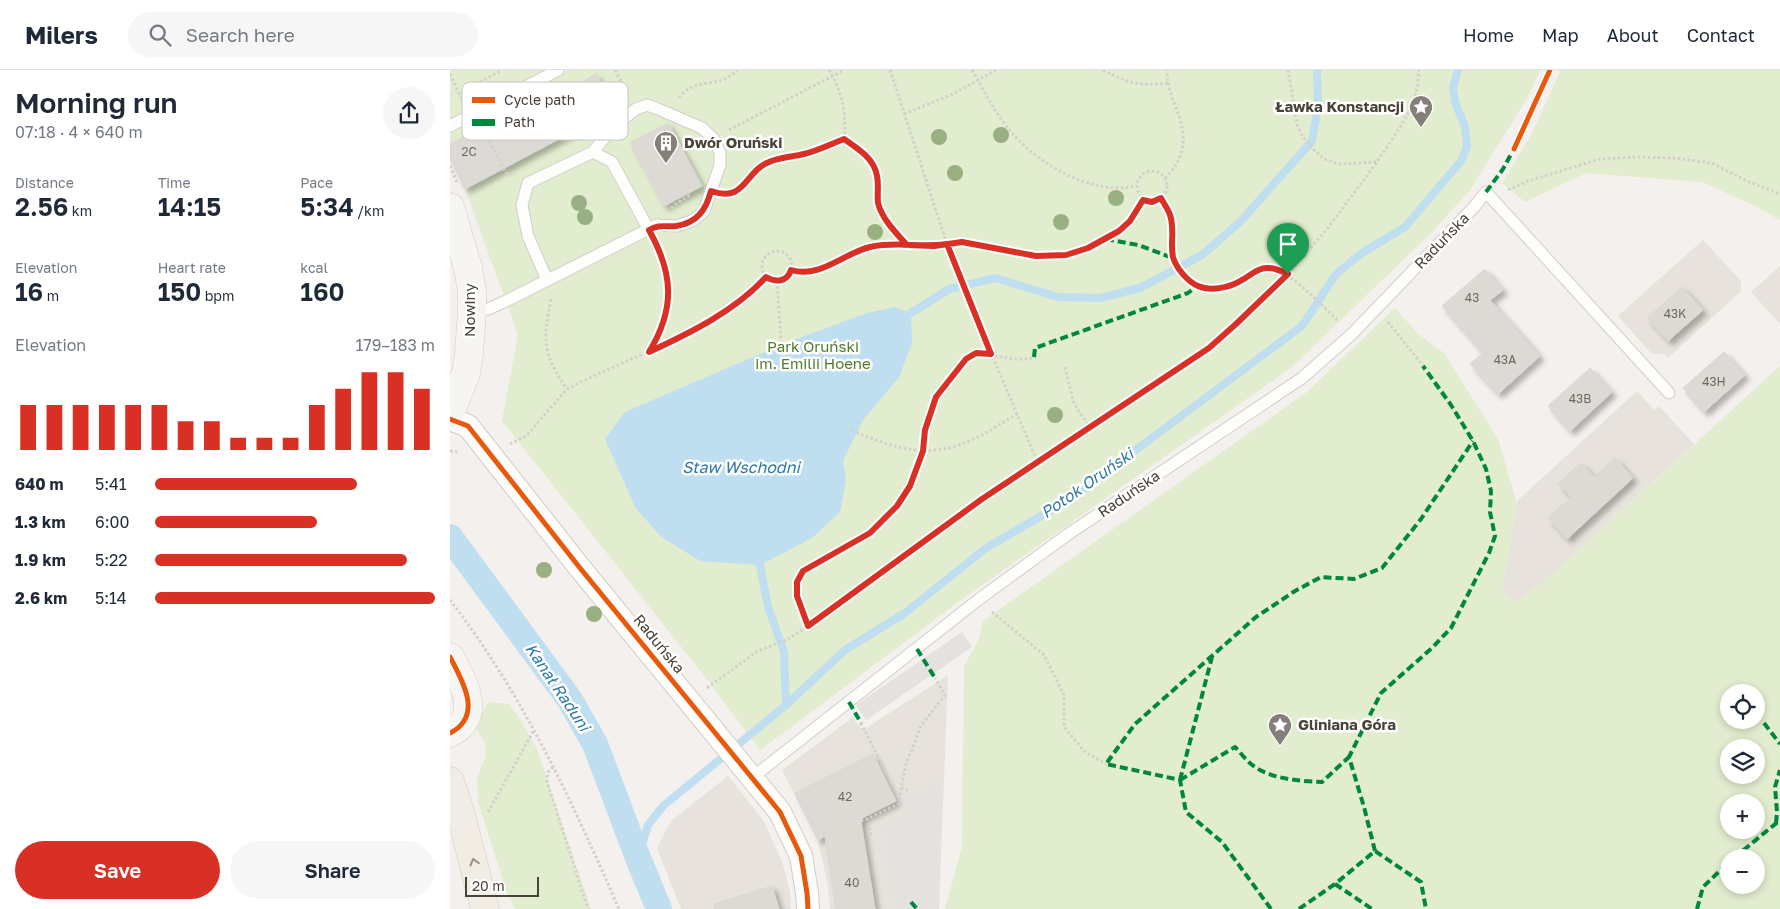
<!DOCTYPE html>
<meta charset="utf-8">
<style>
:root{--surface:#fff;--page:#f6f6f7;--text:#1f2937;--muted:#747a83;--line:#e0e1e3;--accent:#d93025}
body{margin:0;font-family:"Golos Text",sans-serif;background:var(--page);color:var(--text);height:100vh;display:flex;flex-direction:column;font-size:19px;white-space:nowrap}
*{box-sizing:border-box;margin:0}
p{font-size:16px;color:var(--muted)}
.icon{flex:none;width:28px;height:28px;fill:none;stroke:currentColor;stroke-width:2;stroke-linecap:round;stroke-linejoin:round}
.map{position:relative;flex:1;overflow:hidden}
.sheet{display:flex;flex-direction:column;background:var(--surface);width:450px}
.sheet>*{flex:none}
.fabs{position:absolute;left:1270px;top:614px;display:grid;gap:10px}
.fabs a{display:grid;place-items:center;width:45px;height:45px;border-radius:50%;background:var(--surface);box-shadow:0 2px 8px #0003;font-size:25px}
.scale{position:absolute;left:15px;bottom:12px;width:74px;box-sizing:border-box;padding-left:5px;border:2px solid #494239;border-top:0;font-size:14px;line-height:18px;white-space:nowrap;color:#494239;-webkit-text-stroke:4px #fff;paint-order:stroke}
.pin{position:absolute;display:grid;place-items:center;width:42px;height:42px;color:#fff;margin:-51px -21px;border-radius:50% 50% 50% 0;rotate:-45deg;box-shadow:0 0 5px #0007}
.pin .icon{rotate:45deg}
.round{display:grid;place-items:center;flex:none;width:52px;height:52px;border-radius:26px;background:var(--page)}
.headline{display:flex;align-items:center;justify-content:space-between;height:85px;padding:0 15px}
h1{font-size:28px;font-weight:600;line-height:38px}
.figures{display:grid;grid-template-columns:repeat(3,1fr);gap:8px;height:85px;padding:5px 15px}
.figures div{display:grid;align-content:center}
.figures b{font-size:25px;font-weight:600}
.figures small{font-size:14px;font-weight:400}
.figures p{font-size:14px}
.chart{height:140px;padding:10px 15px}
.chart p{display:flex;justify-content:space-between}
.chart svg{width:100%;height:90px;margin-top:5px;stroke:var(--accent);stroke-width:6}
.action{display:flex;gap:10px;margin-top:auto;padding:10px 15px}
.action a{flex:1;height:58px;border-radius:30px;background:var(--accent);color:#fff;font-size:20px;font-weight:600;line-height:58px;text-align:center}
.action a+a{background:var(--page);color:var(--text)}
ul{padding:0 15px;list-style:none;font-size:16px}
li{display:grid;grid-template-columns:80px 60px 1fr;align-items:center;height:38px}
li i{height:12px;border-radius:6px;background:var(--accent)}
header{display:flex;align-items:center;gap:30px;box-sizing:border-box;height:70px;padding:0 25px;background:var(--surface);border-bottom:1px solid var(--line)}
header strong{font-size:24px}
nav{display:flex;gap:28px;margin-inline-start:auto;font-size:18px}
.search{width:350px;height:45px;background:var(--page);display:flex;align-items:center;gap:12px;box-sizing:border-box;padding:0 18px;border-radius:28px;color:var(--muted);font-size:19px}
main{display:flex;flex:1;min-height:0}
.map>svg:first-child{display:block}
</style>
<header>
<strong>Milers</strong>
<div class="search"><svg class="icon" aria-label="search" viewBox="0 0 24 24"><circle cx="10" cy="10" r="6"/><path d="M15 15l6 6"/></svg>Search here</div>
<nav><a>Home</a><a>Map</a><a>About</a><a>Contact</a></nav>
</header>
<main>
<section class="sheet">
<div class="headline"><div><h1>Morning run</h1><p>07:18 · 4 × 640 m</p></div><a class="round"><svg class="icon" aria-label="share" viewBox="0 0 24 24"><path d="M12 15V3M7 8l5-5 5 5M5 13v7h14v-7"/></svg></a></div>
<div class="figures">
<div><p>Distance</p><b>2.56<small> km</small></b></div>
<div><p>Time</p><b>14:15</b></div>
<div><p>Pace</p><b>5:34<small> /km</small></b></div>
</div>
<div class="figures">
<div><p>Elevation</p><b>16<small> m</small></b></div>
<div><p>Heart rate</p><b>150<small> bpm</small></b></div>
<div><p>kcal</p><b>160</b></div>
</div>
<div class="chart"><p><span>Elevation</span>179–183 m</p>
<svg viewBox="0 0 160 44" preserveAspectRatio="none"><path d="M5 44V22M15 44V22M25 44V22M35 44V22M45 44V22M55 44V22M65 44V30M75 44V30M85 44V38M95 44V38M105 44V38M115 44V22M125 44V14M135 44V6M145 44V6M155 44V14"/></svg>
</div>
<ul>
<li><b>640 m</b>5:41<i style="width:72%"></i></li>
<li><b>1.3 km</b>6:00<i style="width:58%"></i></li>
<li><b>1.9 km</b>5:22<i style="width:90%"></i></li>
<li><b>2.6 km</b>5:14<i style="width:100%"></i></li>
</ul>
<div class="action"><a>Save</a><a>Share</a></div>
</section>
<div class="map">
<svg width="1330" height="839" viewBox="0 0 1330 839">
<defs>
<filter id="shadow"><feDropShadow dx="4.5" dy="4.5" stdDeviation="2.5" flood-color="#0004"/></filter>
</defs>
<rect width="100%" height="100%" fill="#f3f0ed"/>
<!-- residential -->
<g fill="#e7e2db">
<path d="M1253,170L1291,211V221L1218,288L1216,285L1201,283L1168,246Z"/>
<path d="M1330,196V254L1301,222Z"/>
<path d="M1187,321L1204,340L1209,336L1244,374L1099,507L1066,532L1052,521L1067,434V431Z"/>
<path d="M498,605L489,839H380L378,816L368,770L332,700L402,648L413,660Z"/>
<path d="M278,706L313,750L332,791L340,822L341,839H231L207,778L221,751Z"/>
</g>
<!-- green -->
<g fill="#e2ecce" fill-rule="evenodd">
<path d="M0,0H1090L1078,27L1020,120L983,161L841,298L515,527L310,680L256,608L52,351L68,265L15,119L0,89Z"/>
<path d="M1111,0H1330V150L1303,135L1252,112L1136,103L1075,132L1052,113L1081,65Z"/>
<path d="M945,238L968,264L994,283L1048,369L1067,434L1052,521L1066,532L1099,507L1330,296V839H495L512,777L514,596L529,569L533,551L857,322ZM1279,622H1306V650H1279ZM1279,678H1306V705H1279ZM1279,732H1306V760H1279ZM1279,788H1306V815H1279Z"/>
<path d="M39,632L59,634L67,645L86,677L141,839H65L56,820L28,732L27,707L36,686L35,673L24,655Z"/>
</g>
<!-- parking -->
<g fill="#e5e1de">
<path d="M512,562L522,577L416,650L406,635Z"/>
<path d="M493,713L482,839H444L433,754L455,746L452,725Z"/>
</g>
<!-- water -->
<path fill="#bfdeef" d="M445,237L461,243L462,273L449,307L413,350L393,391L396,410L390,442L362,468L310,495L250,491L210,466L185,437L155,369L175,342L333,274L417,243Z"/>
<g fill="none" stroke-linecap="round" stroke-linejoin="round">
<!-- stream -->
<g stroke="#bfdeef" stroke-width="8">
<path d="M461,243L499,219L545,208L608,227L650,228L690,218L752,185L790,152L862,71L868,38L867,0"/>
<path d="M310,495L318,537L334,582L336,635"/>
<path d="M188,788L198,755L213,736L336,635L395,580L455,543L536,478L620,429L852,256L886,204L912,183L955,157L1011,91L1017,77L1015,57L1005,32L1003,18L1008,0"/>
</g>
<!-- canal -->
<path stroke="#bfdeef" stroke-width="26" d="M0,467L120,630L145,674L188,788L209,839"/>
</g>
<!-- building -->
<g fill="#ddd9d5" stroke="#dbd7d3" filter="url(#shadow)">
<path d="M146,4L165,39L15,119L0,89V74L26,60L29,65L120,16L121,18Z"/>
<path d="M218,53L252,116L214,136L180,73Z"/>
<path d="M1035,199L1053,220L1040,230L1090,286L1048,324L1020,294L1033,283L992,236Z"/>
<path d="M1232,217L1253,240L1218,271L1197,248Z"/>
<path d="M1274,282L1295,305L1254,342L1233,318Z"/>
<path d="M1140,298L1162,322L1120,361L1098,336Z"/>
<path d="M1165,388L1183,408L1117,469L1098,448L1121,427L1108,414L1131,393L1144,407Z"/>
<path d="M423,684L446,731L412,748L413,751L411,752L425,839H386L375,766L368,770L345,723Z"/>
<path d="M322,816L329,839H264V834Z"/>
</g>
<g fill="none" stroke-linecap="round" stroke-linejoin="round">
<!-- lane casing -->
<g stroke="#d1cecb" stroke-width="13">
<g id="lane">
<path d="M0,56L108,0"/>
<path d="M143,82L162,92L199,160"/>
<path d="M22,241L38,239L56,231L207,155L227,156L244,150L254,141L270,95V82L263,68L252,58L208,39L197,35L186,39L162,58L143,82L78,113L72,135L78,166L97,210"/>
<path d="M303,707L528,530L617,465L852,308L902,264L1025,136L1036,122L1219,323"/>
</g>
</g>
<!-- street casing -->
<g stroke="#d1cecb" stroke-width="24">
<path id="street" d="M0,349L18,356L130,498L330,742L351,786L357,823L358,839"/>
</g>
<!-- secondary casing -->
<g stroke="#d2cdc4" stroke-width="29">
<g id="secondary">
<path d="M0,137L18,198L22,221V241L19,283L16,303L0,343"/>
<path d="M0,587C12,610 34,646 0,663"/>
</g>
</g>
<!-- primary casing -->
<g stroke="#d5cbbb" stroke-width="29">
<path id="primary" d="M0,711L10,741L35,839"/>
</g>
<!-- path -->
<g stroke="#d3d0cc" stroke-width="3" stroke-dasharray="2.5 2.5" stroke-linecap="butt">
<path d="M165,0L178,24"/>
<path d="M379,0C392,21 397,44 394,69C407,78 424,88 427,105C429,114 427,124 428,133C431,149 446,163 456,174"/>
<path d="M440,0L497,174L519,231L587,391"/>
<path d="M522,0C533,19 543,39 556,56C584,92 639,126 686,116"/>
<path d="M653,0C680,14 688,16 718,13"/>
<path d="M838,0L847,54L852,66L865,81L874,89L890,94L927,92"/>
<path d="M0,4L12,30"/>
<path d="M8,24L52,0"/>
<path d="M229,28C241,10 261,16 277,8C281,6 284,3 287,0"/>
<path d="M454,44L503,24L546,0"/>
<path d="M33,58L56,103L61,105"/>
<path d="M279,60L394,0"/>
<path d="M0,96L7,112"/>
<circle cx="702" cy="116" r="15"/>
<path d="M715,108C725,99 731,88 733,75C736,48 716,26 717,0"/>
<path d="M1058,120L1078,111L1150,89L1185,87L1224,88L1262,93L1297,111L1330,124"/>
<path d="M278,124L287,120L317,92L354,84L394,69"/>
<path d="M711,128C714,134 718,139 720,145C728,168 716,186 735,206C746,219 765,221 781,216C797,211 806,195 825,199C841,203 876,239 889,252"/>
<path d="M221,138L224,135L240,125"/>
<circle cx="327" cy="196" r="15"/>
<path d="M341,200C374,210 403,177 435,175C451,174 468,177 484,176C494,175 504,171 514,172C551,177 590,193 627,182C645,177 666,166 679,152C685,146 688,136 693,130"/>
<path d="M327,211L331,271L338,288"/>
<path d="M101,229C93,271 92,283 117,319"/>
<path d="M938,252L973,296"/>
<path d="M199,281C222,245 224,215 207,176"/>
<path d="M615,297L624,334L639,356"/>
<path d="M402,360C437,376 472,388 509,375C530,368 548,355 567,344"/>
<path d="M60,374L76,366L117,319L137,309L242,262L297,225L316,207"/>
<path d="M0,381L8,382"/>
<path d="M0,530C72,623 122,731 169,839"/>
<path d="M542,542L594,585L614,625V657L634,681L656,694"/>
<path d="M358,556L347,526V512L353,501L420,463L447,436L460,417L473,381L475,360L486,327L516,289L526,283L565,289H578L590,286"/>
<path d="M257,618L308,581L338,569L358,556L532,429L759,277L786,254L838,204L877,159L927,92L952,54L962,36L967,19L969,0"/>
<path d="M411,653L449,729"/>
<path d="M103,697L98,702L97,712L138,839"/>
<path d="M451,718L460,721"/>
<path d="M38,742L84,660"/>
<path d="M421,765L417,749L448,734L456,694L471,656L495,625L485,608"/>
</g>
<!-- lane -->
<use href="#lane" stroke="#fdfdfc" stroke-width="11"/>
<!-- street -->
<use href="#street" stroke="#fdfdfc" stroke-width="22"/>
<!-- secondary -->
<use href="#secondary" stroke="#f7f5f1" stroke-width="28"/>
<!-- primary -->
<use href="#primary" stroke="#f1ede5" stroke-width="28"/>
<!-- quiet -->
<g stroke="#00873e" stroke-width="4" stroke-dasharray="8 4" stroke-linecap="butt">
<path d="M1036,122L1053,99L1066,75"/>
<path d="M656,169L688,175L723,188"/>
<path d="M584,287L585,278L738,223L747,216"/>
<path d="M467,579L485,608"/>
<path d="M399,632L411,653"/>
<path d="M1314,653L1330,674"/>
<path d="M730,710L785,677C790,682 795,689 801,694C819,709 849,711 872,712L899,687"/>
<path d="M730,710L762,587"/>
<path d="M1326,753L1327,742L1325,717L1330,700"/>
<path d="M925,781L914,737L899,687L931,623L982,578L1001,558L1039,483L1045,466L1040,442L1041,421L1036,399L1023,371L1001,335L973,296"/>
<path d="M1284,788L1330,750"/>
<path d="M885,814L922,839"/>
<path d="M461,832L467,839"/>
<path d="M821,839L772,772L736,742L730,710L656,694L685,654L806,547L845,521L871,507L904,509L932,498L971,449L1023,371"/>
<path d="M849,839L885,814L925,781L971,812L976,839"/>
<path d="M1247,839L1253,817L1279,792"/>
</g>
<!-- cycleway casing -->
<g stroke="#fff" stroke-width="8">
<g id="cycleway">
<path d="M1064,79L1100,0"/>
<path d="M0,349L18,356L130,498L330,742L351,786L357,823L358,839"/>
<path d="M0,587C12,610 34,646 0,663"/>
</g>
</g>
<!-- cycleway -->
<use href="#cycleway" stroke="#e8590c" stroke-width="5"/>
</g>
<!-- trees -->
<g fill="#98b082">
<circle cx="551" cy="65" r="8"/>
<circle cx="489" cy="67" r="8"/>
<circle cx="505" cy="103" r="8"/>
<circle cx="666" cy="128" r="8"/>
<circle cx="129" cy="133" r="8"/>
<circle cx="135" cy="147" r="8"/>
<circle cx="611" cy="152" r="8"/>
<circle cx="425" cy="162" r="8"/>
<circle cx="605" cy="345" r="8"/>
<circle cx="94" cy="500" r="8"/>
<circle cx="144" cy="544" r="8"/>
</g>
<!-- one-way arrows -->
<defs><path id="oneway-chevron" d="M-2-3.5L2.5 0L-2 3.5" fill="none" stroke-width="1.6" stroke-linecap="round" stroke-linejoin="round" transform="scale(1.25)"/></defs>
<use stroke="#958f86" href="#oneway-chevron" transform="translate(24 792) rotate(-105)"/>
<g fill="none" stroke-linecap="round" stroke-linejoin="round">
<!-- route casing -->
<g stroke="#fff" stroke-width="10">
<path id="route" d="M838,204C831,201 824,197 816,198C807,198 800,206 792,210C781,217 761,222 748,216C738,212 726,198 723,187C720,174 725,159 720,145C718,139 714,134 711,128L702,132L693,130L680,151L669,161L638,178L616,185L586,186L512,172L484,176L457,175C446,163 432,149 428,133C427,124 429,115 427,106C424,88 407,78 394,69C381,74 367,81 354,84C342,87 330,87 319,92C294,102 296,133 261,121C256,140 247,153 226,156C215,157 209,154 199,160C223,203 226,238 199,282C240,263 285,241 316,207C326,213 337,212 341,200C370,209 394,183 420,177C446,171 472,178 497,174L541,284L526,283L516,289L486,327L475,360L473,381L460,416L447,436L420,463L353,501L347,512V526L358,556L532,429L759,278L786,254L838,204"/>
</g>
<!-- route -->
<use href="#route" stroke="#d93025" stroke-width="6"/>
</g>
<!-- icons -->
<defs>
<g id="sight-pin" transform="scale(1.25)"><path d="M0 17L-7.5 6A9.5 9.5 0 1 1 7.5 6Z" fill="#847f78" stroke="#fff"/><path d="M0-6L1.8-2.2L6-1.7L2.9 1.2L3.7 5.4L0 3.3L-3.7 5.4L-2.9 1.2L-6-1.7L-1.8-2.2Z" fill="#fff"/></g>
<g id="building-pin" transform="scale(1.25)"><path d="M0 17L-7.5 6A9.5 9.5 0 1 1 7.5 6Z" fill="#847f78" stroke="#fff"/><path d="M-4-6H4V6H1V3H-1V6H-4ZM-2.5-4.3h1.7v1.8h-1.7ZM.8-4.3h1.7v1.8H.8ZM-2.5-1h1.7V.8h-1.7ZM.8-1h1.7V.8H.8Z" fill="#fff"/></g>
</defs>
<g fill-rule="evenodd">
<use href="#sight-pin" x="971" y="37"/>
<use href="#building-pin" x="216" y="73"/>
<use href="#sight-pin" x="830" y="655"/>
</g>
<g text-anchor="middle" stroke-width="5" stroke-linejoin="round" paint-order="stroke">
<!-- number labels -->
<g font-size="12" fill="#6f6861">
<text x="19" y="86">2C</text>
<text x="1022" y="232">43</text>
<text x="1225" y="248">43K</text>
<text x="1055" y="294">43A</text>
<text x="1264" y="316">43H</text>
<text x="1130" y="333">43B</text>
<text x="395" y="731">42</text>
<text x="402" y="817">40</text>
</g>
<!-- poi labels -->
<g font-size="15" font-weight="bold" fill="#494239" stroke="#fff" text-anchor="start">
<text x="954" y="42" text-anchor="end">Ławka Konstancji</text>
<text x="234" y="78">Dwór Oruński</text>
<text x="848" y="660">Gliniana Góra</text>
</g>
<!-- street labels -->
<g font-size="15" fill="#494239" stroke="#fff">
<text transform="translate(992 171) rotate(-46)" y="5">Raduńska</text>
<text transform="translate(20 240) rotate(-90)" y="5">Nowiny</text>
<text transform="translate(679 424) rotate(-34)" y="5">Raduńska</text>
<text transform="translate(209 574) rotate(51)" y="5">Raduńska</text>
</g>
<!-- park labels -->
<g font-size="15" fill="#4e7c2b" stroke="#fff">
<text x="363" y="282">Park Oruński<tspan x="363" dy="17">im. Emilii Hoene</tspan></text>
</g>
<!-- water labels -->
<g font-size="16" font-style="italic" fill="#2f79a5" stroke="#fff">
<text x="291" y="403">Staw Wschodni</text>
<text transform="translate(637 413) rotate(-35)" y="6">Potok Oruński</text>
<text transform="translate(108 617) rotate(56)" y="6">Kanał Raduni</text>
</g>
</g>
<!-- legend -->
<rect x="12" y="12" width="166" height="58" rx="8" fill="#fff" stroke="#c8c6c4" stroke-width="1"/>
<rect x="22" y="27" width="23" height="6" fill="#e8590c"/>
<rect x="22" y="49" width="23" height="7" fill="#00873e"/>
<g font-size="14" fill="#494239">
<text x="54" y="35">Cycle path</text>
<text x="54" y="57">Path</text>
</g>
</svg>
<div class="fabs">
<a><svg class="icon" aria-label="locate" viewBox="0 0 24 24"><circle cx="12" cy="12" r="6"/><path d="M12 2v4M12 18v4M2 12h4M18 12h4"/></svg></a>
<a><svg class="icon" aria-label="layers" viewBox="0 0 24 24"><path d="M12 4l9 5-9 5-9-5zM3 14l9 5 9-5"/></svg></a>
<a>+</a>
<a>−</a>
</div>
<div class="scale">20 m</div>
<div class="pin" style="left:838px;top:204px;background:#1e9e55"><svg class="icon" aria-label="arrive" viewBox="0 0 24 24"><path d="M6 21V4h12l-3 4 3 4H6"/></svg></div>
</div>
</main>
